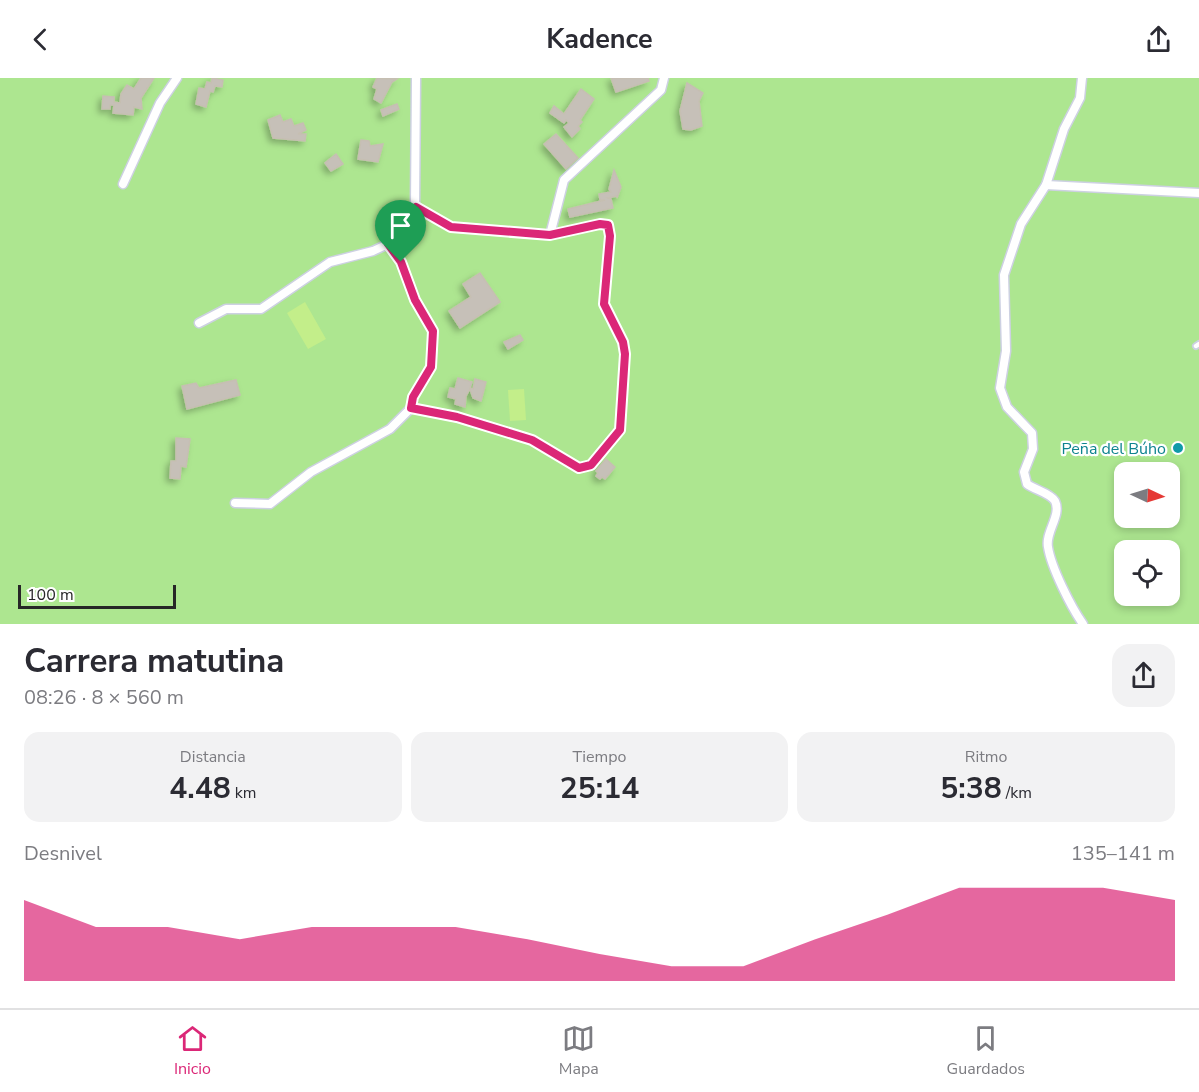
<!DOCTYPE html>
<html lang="es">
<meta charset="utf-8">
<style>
:root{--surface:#fff;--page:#f2f2f3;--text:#2b2b33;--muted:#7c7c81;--line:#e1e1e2;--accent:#db2777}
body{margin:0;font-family:"Nunito Sans",sans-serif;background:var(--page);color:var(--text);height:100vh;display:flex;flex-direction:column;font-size:22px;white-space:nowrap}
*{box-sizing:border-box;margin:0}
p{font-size:20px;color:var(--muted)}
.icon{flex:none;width:33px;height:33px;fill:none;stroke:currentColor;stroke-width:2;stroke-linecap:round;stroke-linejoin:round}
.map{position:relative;height:546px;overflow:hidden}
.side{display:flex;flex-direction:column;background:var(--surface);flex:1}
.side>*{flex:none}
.needle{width:39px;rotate:94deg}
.controls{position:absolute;left:1114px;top:384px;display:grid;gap:12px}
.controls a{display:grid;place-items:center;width:66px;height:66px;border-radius:12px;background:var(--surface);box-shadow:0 3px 9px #0003;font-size:30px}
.scale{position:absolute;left:18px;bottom:15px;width:158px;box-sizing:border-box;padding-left:6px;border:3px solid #272727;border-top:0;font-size:16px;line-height:21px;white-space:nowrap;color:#272727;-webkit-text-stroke:4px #fff;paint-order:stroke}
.pin{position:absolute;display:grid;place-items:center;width:51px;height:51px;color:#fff;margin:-62px -26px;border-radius:50% 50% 50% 0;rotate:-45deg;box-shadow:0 0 6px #0007}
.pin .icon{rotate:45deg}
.round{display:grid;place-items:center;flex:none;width:63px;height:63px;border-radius:18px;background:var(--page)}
.overview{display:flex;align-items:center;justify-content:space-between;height:102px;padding:0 24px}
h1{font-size:33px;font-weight:700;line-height:45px}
.metrics{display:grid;grid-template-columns:repeat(3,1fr);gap:9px;height:102px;padding:6px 24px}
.metrics div{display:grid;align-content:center;border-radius:15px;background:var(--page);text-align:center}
.metrics b{font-size:30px;font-weight:700}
.metrics small{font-size:16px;font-weight:400}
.metrics p{font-size:16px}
.chart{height:168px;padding:12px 24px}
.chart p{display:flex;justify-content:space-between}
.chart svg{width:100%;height:108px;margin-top:6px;fill:var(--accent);opacity:.7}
header{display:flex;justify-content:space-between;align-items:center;height:78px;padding:0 24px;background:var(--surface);font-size:27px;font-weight:700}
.dock{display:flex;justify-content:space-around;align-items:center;height:84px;border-top:2px solid var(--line);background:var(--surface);font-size:16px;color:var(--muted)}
.dock a{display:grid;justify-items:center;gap:3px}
.dock .selected{color:var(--accent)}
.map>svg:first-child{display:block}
</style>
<header><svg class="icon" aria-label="back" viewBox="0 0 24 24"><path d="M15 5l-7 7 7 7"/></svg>Kadence<svg class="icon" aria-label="share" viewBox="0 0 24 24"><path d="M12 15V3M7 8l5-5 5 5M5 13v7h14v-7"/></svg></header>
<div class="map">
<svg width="1199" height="546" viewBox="0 0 1199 546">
<defs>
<filter id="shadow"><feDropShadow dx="-3.5" dy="3.5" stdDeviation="3" flood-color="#0004"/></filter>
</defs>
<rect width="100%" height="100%" fill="#ebe3d7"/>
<!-- green -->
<path fill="#ade690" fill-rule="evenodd" d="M0,0H1199V546H0ZM1125,394H1170V440H1125ZM1125,472H1170V518H1125Z"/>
<!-- pitch -->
<g fill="#c3ee8a">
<path d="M305,224L326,261L308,271L287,235Z"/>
<path d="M524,311L526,342L510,343L508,312Z"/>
</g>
<!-- building -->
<g fill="#c6c0b8" stroke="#c6bfb2" stroke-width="1.5" filter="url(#shadow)">
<path d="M141,0H154L141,20L142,31L134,29L133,37L113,35L114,27H110V31H102L103,18L114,19V24L120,25L121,16L127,7L134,11Z"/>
<path d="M212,0L223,2L222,9L215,8L213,14L210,13L206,29L196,26L199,10L205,11L207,4L211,5Z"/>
<path d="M377,0L397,1L392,4L381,25L374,21L377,11L373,9Z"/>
<path d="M611,0H648L649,3L616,14Z"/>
<path d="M687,5L703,15L699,23L702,48L691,52L683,51L680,33Z"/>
<path d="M581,11L594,21L580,42L582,44L578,48L580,51L572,59L564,49L569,45L566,42L564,45L550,35L554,28L564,36Z"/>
<path d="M397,26L399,31L383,38L381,32Z"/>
<path d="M280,37L283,44L291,41L294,48L303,45L306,52L298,56H306L305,63L273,60L268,42Z"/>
<path d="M556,56L578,80L566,91L544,66Z"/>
<path d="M361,62L369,63L370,68L383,66L378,84L358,81Z"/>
<path d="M336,76L343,86L331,93L325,85Z"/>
<path d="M614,92L621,109L617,120V118L608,120L611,121L613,130L570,139L568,131L605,122H600L599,116L611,114L609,111Z"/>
<path d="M480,195L500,224L460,250L449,233L471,219L463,206Z"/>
<path d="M520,257L523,262L508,271L504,264Z"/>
<path d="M458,300L472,304L470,310L473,311L475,301L486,304L481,323L473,320L470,311L466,318L465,329L455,326L456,321L448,319L450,310L455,311Z"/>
<path d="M236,302L240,317L187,331L182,308L196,305L199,310Z"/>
<path d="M176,360L190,361L186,389L181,388L180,401L170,400L171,383H176Z"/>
<path d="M606,381L615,389L605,401L602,399L600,401L596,398L598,395L596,393Z"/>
</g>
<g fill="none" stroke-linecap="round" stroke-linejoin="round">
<!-- lane casing -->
<g stroke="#cdd1e2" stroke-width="8">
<path id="lane" d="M1196,268L1199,266"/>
</g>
<!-- street casing -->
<g stroke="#cdd1e2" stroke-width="11">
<g id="street">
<path d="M1082,0L1080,20L1064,51L1046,107L1021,146L1004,197L1006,273L1000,310L1007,329L1032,355L1033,371L1024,394L1027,406C1035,412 1050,415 1055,423C1062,437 1045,454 1048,469C1051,489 1071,529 1083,546"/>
<path d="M123,106L160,25L177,0"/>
<path d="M1046,107L1199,115"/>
<path d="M550,157L564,102L661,12L664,0"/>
<path d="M388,166L401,184L415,222L433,253L431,289L413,319L411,330"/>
<path d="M199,245L226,231H261L330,184L373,173L388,166L415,129"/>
<path d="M235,425L270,426L311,394L390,351L411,330L457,339L532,362L579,390L591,387L620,352L625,276L623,264L604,226L610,158L608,147L600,146L550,157L451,149L415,129L416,0"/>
</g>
</g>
<!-- lane -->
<use href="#lane" stroke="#fff" stroke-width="4.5"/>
<!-- street -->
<use href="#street" stroke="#fff" stroke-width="8"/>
</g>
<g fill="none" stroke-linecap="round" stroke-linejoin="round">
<!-- route casing -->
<g stroke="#fff" stroke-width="12">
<path id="route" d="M416,129L451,149L550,157L600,146L608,147L610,158L604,226L623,264L625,276L620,352L591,387L579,390L532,362L457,339L411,330L413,319L431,289L433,253L415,222L401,184L388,166Z"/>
</g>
<!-- route -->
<use href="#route" stroke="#db2777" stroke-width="8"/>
</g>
<!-- markers -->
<circle fill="#0f9aa8" stroke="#fff" stroke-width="2" cx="1178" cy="370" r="6"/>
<g text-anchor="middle" stroke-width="4.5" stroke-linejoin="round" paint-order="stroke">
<!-- culture labels -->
<g font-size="16" fill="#0d838f" stroke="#fff" text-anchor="end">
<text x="1166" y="376">Peña del Búho</text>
</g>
</g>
</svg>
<div class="controls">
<a><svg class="needle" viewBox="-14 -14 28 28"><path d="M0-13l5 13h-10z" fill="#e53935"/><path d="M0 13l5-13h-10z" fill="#7c7c81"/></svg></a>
<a><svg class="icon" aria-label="locate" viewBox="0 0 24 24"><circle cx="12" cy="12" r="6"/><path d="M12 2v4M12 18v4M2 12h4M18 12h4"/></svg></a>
</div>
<div class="scale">100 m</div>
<div class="pin" style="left:401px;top:184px;background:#1e9e55"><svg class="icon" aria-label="arrive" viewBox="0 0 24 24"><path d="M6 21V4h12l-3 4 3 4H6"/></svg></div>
</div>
<section class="side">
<div class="overview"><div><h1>Carrera matutina</h1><p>08:26 · 8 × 560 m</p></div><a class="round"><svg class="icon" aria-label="share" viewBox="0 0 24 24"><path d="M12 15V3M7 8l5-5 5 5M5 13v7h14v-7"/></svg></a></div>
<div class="metrics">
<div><p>Distancia</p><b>4.48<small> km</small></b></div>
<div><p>Tiempo</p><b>25:14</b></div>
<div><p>Ritmo</p><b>5:38<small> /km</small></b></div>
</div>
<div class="chart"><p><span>Desnivel</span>135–141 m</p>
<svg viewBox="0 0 160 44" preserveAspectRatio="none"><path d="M0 44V11L10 22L20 22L30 27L40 22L50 22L60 22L70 27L80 33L90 38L100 38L110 27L120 17L130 6L140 6L150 6L160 11V44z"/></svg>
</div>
</section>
<nav class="dock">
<a class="selected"><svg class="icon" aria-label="home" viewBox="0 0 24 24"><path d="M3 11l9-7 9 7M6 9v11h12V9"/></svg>Inicio</a>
<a><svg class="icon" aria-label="map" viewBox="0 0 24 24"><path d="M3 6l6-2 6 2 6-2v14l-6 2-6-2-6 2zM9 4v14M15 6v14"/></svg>Mapa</a>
<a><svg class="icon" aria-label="saved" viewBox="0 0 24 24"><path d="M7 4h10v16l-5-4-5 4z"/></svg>Guardados</a>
</nav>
